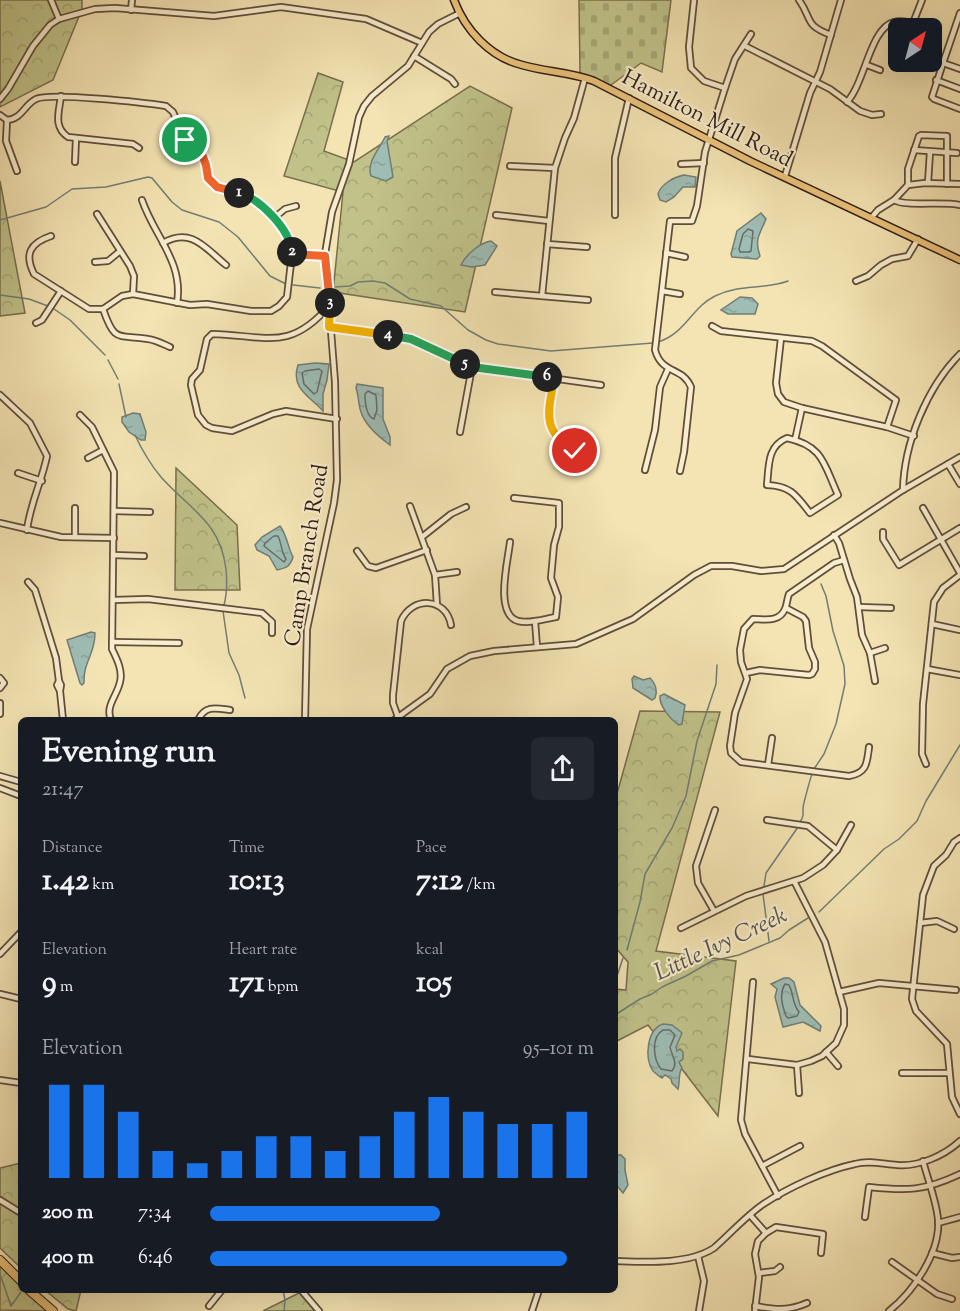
<!DOCTYPE html>
<meta charset="utf-8">
<style>
:root{--surface:#171b24;--page:#242831;--text:#f1f3f6;--muted:#9ea1a6;--accent:#1a73e8}
body{margin:0;font-family:"Sorts Mill Goudy",serif;background:var(--page);color:var(--text);height:100vh;display:flex;flex-direction:column;font-size:22px;white-space:nowrap}
*{box-sizing:border-box;margin:0}
p{font-size:20px;color:var(--muted)}
.icon{flex:none;width:33px;height:33px;fill:none;stroke:currentColor;stroke-width:2;stroke-linecap:round;stroke-linejoin:round}
.map{position:relative;flex:1;overflow:hidden}
.details{position:absolute;left:18px;top:717px;width:600px;height:576px;display:flex;flex-direction:column;background:var(--surface);border-radius:9px;box-shadow:0 6px 24px #0002}
.details>*{flex:none}
.needle{width:39px;rotate:36deg}
.tools{position:absolute;left:888px;top:18px;display:grid;gap:12px}
.tools a{display:grid;place-items:center;width:54px;height:54px;border-radius:9px;background:var(--surface);box-shadow:0 6px 24px #0002;font-size:30px}
.pin{position:absolute;display:grid;place-items:center;width:51px;height:51px;color:#fff;margin:-26px;border:3px solid #fff;border-radius:50%;box-shadow:0 2px 6px #0007}
.km{position:absolute;width:30px;height:30px;margin:-15px;border-radius:50%;background:#222;color:#fff;font-size:16px;line-height:30px;text-align:center}
.round{display:grid;place-items:center;flex:none;width:63px;height:63px;border-radius:9px;background:var(--page)}
.headline{display:flex;align-items:center;justify-content:space-between;height:102px;padding:0 24px}
h1{font-size:33px;font-weight:800;line-height:45px}
.metrics{display:grid;grid-template-columns:repeat(3,1fr);gap:9px;height:102px;padding:6px 24px}
.metrics div{display:grid;align-content:center}
.metrics b{font-size:30px;font-weight:800}
.metrics small{font-size:16px;font-weight:400}
.metrics p{font-size:16px}
.chart{height:168px;padding:12px 24px}
.chart p{display:flex;justify-content:space-between}
.chart svg{width:100%;height:108px;margin-top:6px;stroke:var(--accent);stroke-width:6}
ul{padding:0 24px;list-style:none;font-size:20px}
li{display:grid;grid-template-columns:96px 72px 1fr;align-items:center;height:45px}
li i{height:15px;border-radius:8px;background:var(--accent)}
.map>svg:first-child{display:block}
</style>
<div class="map">
<svg width="960" height="1311" viewBox="0 0 960 1311">
<defs>
<pattern id="forest-crowns" width="20" height="18" patternUnits="userSpaceOnUse" patternTransform="scale(1.5)"><rect width="20" height="18" fill="#c0c289"/><path d="M2 6a3 3 0 1 1 6 0M12 15a3 3 0 1 1 6 0" fill="none" stroke="#a5a675"/></pattern>
<pattern id="cemetery-stones" width="16" height="16" patternUnits="userSpaceOnUse" patternTransform="scale(1.5)"><rect width="16" height="16" fill="#c0c289"/><path d="M2 7V4a2 2 0 0 1 4 0v3zM10 15v-3a2 2 0 0 1 4 0v3z" fill="#a5a675"/></pattern>
<pattern id="water-ripples" width="26" height="14" patternUnits="userSpaceOnUse" patternTransform="scale(1.5)"><rect width="26" height="14" fill="#9ebdb5"/><path d="M2 4q2-2 4 0t4 0M15 11q2-2 4 0t4 0" fill="none" stroke="#88a29b"/></pattern>
</defs>
<rect width="100%" height="100%" fill="#f4e4b3"/>
<filter id="stains"><feTurbulence type="fractalNoise" baseFrequency=".00333" numOctaves="4"/><feColorMatrix values="0 0 0 0 .2 0 0 0 0 .09 0 0 0 0 .02 0 0 0 .5 -.17"/></filter>
<radialGradient id="worn" r=".72"><stop offset=".6" stop-color="#630" stop-opacity="0"/><stop offset="1" stop-color="#630" stop-opacity=".3"/></radialGradient>
<!-- forest -->
<g fill="url(#forest-crowns)" stroke="#786f4e" stroke-width="1.5">
<path d="M0,0H82V9L53,80L0,107Z"/>
<path d="M318,73L343,82L324,151L354,162L470,86L512,108L465,312L333,292L343,192L284,176Z"/>
<path d="M0,181L25,313L0,316Z"/>
<path d="M176,468L237,525L240,590H175Z"/>
<path d="M640,711L720,712L656,951L736,961L718,1116L648,1025L615,1042V989L626,990L628,962L615,947V801Z"/>
<path d="M21,1163V1268L0,1248V1168Z"/>
<path d="M0,1263L21,1285V1290H26L48,1311L0,1310Z"/>
<path d="M45,1290H81L76,1311L68,1309Z"/>
<path d="M301,1292L319,1311H263Z"/>
</g>
<!-- cemetery -->
<path fill="url(#cemetery-stones)" stroke="#786f4e" stroke-width="1.5" d="M579,0H671L662,72L641,63L611,85L580,74Z"/>
<!-- water -->
<g fill="url(#water-ripples)" stroke="#727d74" stroke-width="1.5">
<path d="M389,136L387,141L393,177L386,181L371,176C366,163 380,148 385,137Z"/>
<path d="M684,175L696,177L695,187H683L674,197L666,202L660,200L658,194C661,184 674,177 684,175Z"/>
<path d="M761,213L766,219C760,234 754,239 760,256L757,259L732,257L731,254L737,231Z"/>
<path d="M491,241L497,246L485,265L472,267L461,265C466,255 479,243 491,241Z"/>
<path d="M740,297L752,298L758,304L755,314H728L721,310Z"/>
<path d="M315,363L329,364L327,380L323,394V411C311,397 290,389 298,365Z"/>
<path d="M357,384L383,388V419L390,437V445C379,437 365,425 361,412C358,404 359,396 356,388Z"/>
<path d="M133,413L140,414L146,432L145,440H141L129,432L122,422V417Z"/>
<path d="M280,526C287,535 288,548 293,557C290,567 286,568 277,570L269,556L257,550L255,545L262,537Z"/>
<path d="M91,632L95,633C95,655 83,662 84,683L82,685L80,683L67,640Z"/>
<path d="M634,676L643,680L650,678C656,684 658,690 655,698L652,700L633,688L632,679Z"/>
<path d="M664,694L685,705L682,724L679,725C671,720 659,706 660,696Z"/>
<path d="M784,978H789L794,982L800,1005L821,1026L820,1031L803,1022L783,1027L775,997L777,989L771,984Z"/>
<path d="M663,1024L672,1025L682,1033L676,1047L677,1051L680,1049L683,1052V1059L679,1062L682,1068C678,1073 680,1083 678,1089L672,1083L671,1079L665,1075L662,1078L661,1076L660,1077C658,1075 655,1073 653,1071C644,1058 647,1029 663,1024Z"/>
<path d="M615,1155H621L625,1159V1170L628,1185L623,1193L618,1187H615Z"/>
</g>
<g fill="none" stroke-linecap="round" stroke-linejoin="round">
<!-- shore -->
<g stroke="#666c64" stroke-width="1.5">
<path d="M748,229L753,231L751,251L749,252H740L739,249L743,234Z"/>
<path d="M319,369L322,371L317,392L314,394L304,384L302,373L305,371Z"/>
<path d="M368,391L376,395L377,410L374,419C366,416 365,403 365,394Z"/>
<path d="M274,536H278C282,544 281,552 286,559L284,562L264,546L265,543Z"/>
<path d="M785,984L789,985C794,994 792,1004 799,1012L797,1016L788,1018L786,1016C782,1005 779,994 785,984Z"/>
<path d="M663,1030H670L675,1035L670,1047C671,1055 679,1062 672,1071L661,1069C653,1059 651,1037 663,1030Z"/>
</g>
<!-- stream -->
<g stroke="#727d74" stroke-width="1.5">
<path d="M0,220L46,207L72,189L106,187L148,177L152,178L172,202L182,210L219,222L238,237L270,276L286,284"/>
<path d="M293,285L320,288"/>
<path d="M334,287L350,286L358,282L373,281L385,283L410,299L441,306L468,330L486,340L498,344L551,351L653,343"/>
<path d="M0,295L29,299L48,306"/>
<path d="M54,309L70,320L105,355"/>
<path d="M658,342C686,333 691,308 715,296C739,284 764,290 788,281"/>
<path d="M108,360L118,379"/>
<path d="M119,384L126,417"/>
<path d="M135,435C142,450 150,464 161,477C190,510 220,521 226,569C227,580 227,594 224,605"/>
<path d="M223,611L229,653L239,675L245,698"/>
<path d="M814,769L824,754L836,724L845,684L844,666L833,631L826,596L821,584"/>
<path d="M800,822C804,816 803,814 803,808C803,805 811,776 812,774"/>
<path d="M764,886L766,873L798,827"/>
<path d="M763,894L769,941"/>
<path d="M819,912L884,849L899,839L917,821L926,801L960,745"/>
<path d="M627,950L640,902L645,874L672,828L686,796L697,741L716,684L717,665"/>
<path d="M615,1009L616,979L623,958"/>
<path d="M615,1015L640,999L652,994L662,987L686,976L712,961L739,955L780,938L789,930L808,918"/>
<path d="M0,1274L11,1306"/>
<path d="M283,1290L285,1300L284,1311"/>
<path d="M11,1306L21,1292"/>
</g>
<!-- minor casing -->
<g stroke="#604e3b" stroke-width="8">
<g id="minor">
<path d="M51,0L59,19"/>
<path d="M694,0L689,47L691,68L704,81L725,88"/>
<path d="M799,0C813,20 804,25 831,35"/>
<path d="M131,10L132,0"/>
<path d="M960,13L943,63L960,69"/>
<path d="M745,46L830,89L860,111L872,115L881,114"/>
<path d="M414,56L451,79L455,84"/>
<path d="M943,63L932,97L934,99L960,109"/>
<path d="M867,65L880,70"/>
<path d="M936,80L960,89"/>
<path d="M61,96C59,112 53,127 68,137L133,144L139,148"/>
<path d="M0,99L8,89L33,46L50,25L59,19L95,9L115,8L214,16L281,7L366,19L422,43"/>
<path d="M847,102C865,83 870,28 894,22C901,20 907,22 913,23L922,0"/>
<path d="M0,115L7,120C22,119 24,105 36,99C50,92 147,103 166,106L173,112L185,140L202,154L208,178L217,187L250,196L274,218L291,241L292,254L287,297L279,306L271,311H251L207,304L190,305L133,294L122,296L103,309H89L34,274C24,254 30,243 51,236"/>
<path d="M7,120L6,141L17,171"/>
<path d="M914,150L957,153"/>
<path d="M75,162L76,138"/>
<path d="M681,164L704,163"/>
<path d="M510,166L555,168"/>
<path d="M785,176L810,93L820,72L841,0"/>
<path d="M928,183L930,152"/>
<path d="M908,185V169L919,136L921,135L947,136V184"/>
<path d="M142,200C154,236 184,262 177,303"/>
<path d="M894,200L908,185L925,183L960,184"/>
<path d="M97,214L130,266L134,276L133,294"/>
<path d="M496,215L549,221"/>
<path d="M615,215V158L629,98"/>
<path d="M872,217L878,210L894,200C905,207 942,201 960,205"/>
<path d="M274,218L285,209L296,206"/>
<path d="M163,243C192,227 205,248 226,265"/>
<path d="M547,244L587,247"/>
<path d="M666,253L685,257"/>
<path d="M292,254L325,256"/>
<path d="M95,262L108,261L119,252"/>
<path d="M856,281L868,276L881,265L892,259L908,256L918,239"/>
<path d="M662,291L680,294"/>
<path d="M495,292L588,300"/>
<path d="M542,296L555,168L565,138L574,118L585,78"/>
<path d="M330,305C289,353 265,335 212,334L207,339L200,370L192,379L191,385L198,415L206,425L212,428L232,431L273,414L286,411L337,419"/>
<path d="M103,309C115,344 118,334 148,339C156,340 163,344 170,347"/>
<path d="M36,323L42,320L61,291"/>
<path d="M712,326L721,331L812,341L822,346L896,400L887,427"/>
<path d="M329,327L411,339L472,367L601,385"/>
<path d="M781,338L776,383L778,394L784,402L802,408L887,427L914,436"/>
<path d="M554,378C549,412 540,430 575,451"/>
<path d="M0,395L30,423L47,456C42,481 30,504 27,530"/>
<path d="M80,415L92,427L114,472L112,649C117,659 123,671 120,682C117,696 105,706 111,720"/>
<path d="M460,432L472,367"/>
<path d="M787,438C824,446 824,465 838,495L810,513C796,495 791,486 767,485C769,466 767,446 787,438Z"/>
<path d="M795,440L802,408"/>
<path d="M88,458L103,450"/>
<path d="M948,464L960,484"/>
<path d="M645,470L655,430L660,387L668,369"/>
<path d="M680,471L684,452L691,387C682,366 662,375 655,350L670,221H692L697,206L705,152L725,88L735,59L751,34"/>
<path d="M18,473L42,481"/>
<path d="M903,490C904,443 927,387 960,354"/>
<path d="M410,506L435,575L437,605"/>
<path d="M923,508L960,573"/>
<path d="M114,511L150,512"/>
<path d="M0,523L61,537L114,538"/>
<path d="M883,532V539L899,565L960,528"/>
<path d="M834,535L839,543L850,579L857,597L862,635L870,653L875,681"/>
<path d="M75,537V508"/>
<path d="M422,537L451,514L466,507"/>
<path d="M510,542C508,561 494,614 518,621C530,624 544,619 556,617L558,597L551,578L554,545L559,527V503L514,498"/>
<path d="M357,551L368,566L376,568L427,550"/>
<path d="M113,555L144,556"/>
<path d="M844,560L834,563L789,594C787,599 787,605 785,609C779,623 764,619 753,619L744,629L740,650L741,662L747,679L735,713L730,746L731,753L741,762L849,776C867,773 867,763 869,747"/>
<path d="M435,575L457,572"/>
<path d="M28,582L35,590L56,658L59,681"/>
<path d="M113,600L148,599L262,613L272,622V633"/>
<path d="M859,607L891,608"/>
<path d="M535,621L537,647"/>
<path d="M932,624L960,630"/>
<path d="M112,642L179,643"/>
<path d="M870,653L885,648"/>
<path d="M927,669L960,675"/>
<path d="M746,673L760,670L809,675L812,674L815,669V662L809,648L806,621L803,617L786,608"/>
<path d="M0,678L4,683L0,688"/>
<path d="M60,691L61,685L59,681L57,685L60,691L63,720"/>
<path d="M0,703V714"/>
<path d="M398,717L393,703V695L401,621C412,596 446,597 451,625"/>
<path d="M198,720C205,705 216,708 230,710"/>
<path d="M305,720L307,629L334,503L337,480L335,382L325,254L332,212L349,164L359,117L364,106L372,96L408,66L429,32L438,24L460,13"/>
<path d="M394,720L430,694L447,669L470,656L494,651L576,644L633,619L694,575L711,566H732L761,571L784,569L903,490L960,457"/>
<path d="M926,764L922,754L923,704L934,602L943,588L960,575"/>
<path d="M768,765L772,738"/>
<path d="M0,776L21,782"/>
<path d="M0,788L21,796"/>
<path d="M767,820L808,826L837,850"/>
<path d="M960,838L954,842L946,855L934,866L923,895L912,999L916,1011L947,1044L952,1097L960,1114"/>
<path d="M714,911L698,883L696,866L715,810"/>
<path d="M920,923L937,921L954,929"/>
<path d="M681,928L746,896L803,878L823,865L837,850L851,825"/>
<path d="M0,954L21,932"/>
<path d="M753,982L741,1120L745,1134L778,1196"/>
<path d="M839,992L879,983L956,990"/>
<path d="M0,994L21,999"/>
<path d="M826,1052L838,1066"/>
<path d="M748,1059L797,1065L811,1061L822,1056L836,1043L844,1025V1009L825,942L794,881"/>
<path d="M797,1065L799,1093"/>
<path d="M902,1073H949"/>
<path d="M0,1080L21,1083"/>
<path d="M762,1166L800,1146"/>
<path d="M0,1200L21,1213"/>
<path d="M750,1215L766,1233"/>
<path d="M865,1217L869,1187C907,1191 924,1191 960,1174"/>
<path d="M938,1223L960,1217"/>
<path d="M932,1253L952,1258L960,1257"/>
<path d="M698,1256L704,1281L699,1311"/>
<path d="M615,1261C645,1262 688,1265 714,1248C730,1234 745,1217 762,1205C787,1188 826,1170 855,1164C869,1160 883,1164 897,1165C918,1167 944,1156 960,1141"/>
<path d="M892,1262L937,1294L952,1299"/>
<path d="M759,1273L775,1271L780,1267"/>
<path d="M301,1290L319,1311"/>
<path d="M209,1306L222,1290"/>
<path d="M755,1306C775,1310 789,1311 807,1303"/>
<path d="M532,1311L539,1290"/>
<path d="M755,1311L759,1277L755,1254L758,1241L766,1233L776,1227L823,1234L821,1253"/>
<path d="M889,1311C913,1292 941,1252 938,1219C936,1200 928,1180 923,1161"/>
</g>
</g>
<!-- major casing -->
<g stroke="#2f1c13" stroke-width="9">
<path id="major" d="M454,0C465,30 490,57 522,65C546,72 571,72 594,81L750,161L960,260"/>
</g>
<!-- highway casing -->
<g stroke="#2f1c13" stroke-width="10">
<g id="highway">
<path d="M0,1260L21,1281"/>
<path d="M29,1290L53,1311"/>
</g>
</g>
<!-- minor -->
<use href="#minor" stroke="#f8edce" stroke-width="4.5"/>
<!-- major -->
<use href="#major" stroke="#eac27a" stroke-width="6"/>
<!-- highway -->
<use href="#highway" stroke="#eac27a" stroke-width="8"/>
</g>
<g fill="none" stroke-linecap="round" stroke-linejoin="round">
<!-- split-1 casing -->
<g stroke="#fff" stroke-width="12">
<path id="split-1" d="M185,140L202,154L206,165L208,178L217,187L239,193"/>
</g>
<!-- split-2 casing -->
<g stroke="#fff" stroke-width="12">
<path id="split-2" d="M239,193C261,199 290,230 292,252"/>
</g>
<!-- split-3 casing -->
<g stroke="#fff" stroke-width="12">
<path id="split-3" d="M292,252V254L325,256L330,303"/>
</g>
<!-- split-4 casing -->
<g stroke="#fff" stroke-width="12">
<path id="split-4" d="M330,303L329,327L388,335"/>
</g>
<!-- split-5 casing -->
<g stroke="#fff" stroke-width="12">
<path id="split-5" d="M388,335L411,339L465,364"/>
</g>
<!-- split-6 casing -->
<g stroke="#fff" stroke-width="12">
<path id="split-6" d="M465,364L472,367L547,377"/>
</g>
<!-- split-7 casing -->
<g stroke="#fff" stroke-width="12">
<path id="split-7" d="M547,377L554,378C549,412 540,430 575,451"/>
</g>
<!-- split-1 -->
<use href="#split-1" stroke="#f0652b" stroke-width="8"/>
<!-- split-2 -->
<use href="#split-2" stroke="#22a559" stroke-width="8"/>
<!-- split-3 -->
<use href="#split-3" stroke="#f0652b" stroke-width="8"/>
<!-- split-4 -->
<use href="#split-4" stroke="#f5b400" stroke-width="8"/>
<!-- split-5 -->
<use href="#split-5" stroke="#22a559" stroke-width="8"/>
<!-- split-6 -->
<use href="#split-6" stroke="#22a559" stroke-width="8"/>
<!-- split-7 -->
<use href="#split-7" stroke="#f5b400" stroke-width="8"/>
</g>
<g text-anchor="middle" stroke-width="4.5" stroke-linejoin="round" paint-order="stroke">
<!-- street labels -->
<g font-size="22" fill="#2f1c13" stroke="#f8edce">
<text transform="translate(708 117) rotate(27)" y="8">Hamilton Mill Road</text>
<text transform="translate(305 555) rotate(-81)" y="8">Camp Branch Road</text>
</g>
<!-- water labels -->
<g font-size="24" font-style="italic" fill="#56544c" stroke="#f8edce">
<text transform="translate(720 943) rotate(-25)" y="8">Little Ivy Creek</text>
</g>
</g>
<rect width="100%" height="100%" filter="url(#stains)"/>
<rect width="100%" height="100%" fill="url(#worn)"/>
</svg>
<div class="tools">
<a><svg class="needle" viewBox="-14 -14 28 28"><path d="M0-13l5 13h-10z" fill="#e53935"/><path d="M0 13l5-13h-10z" fill="#9ea1a6"/></svg></a>
</div>
<div class="pin" style="left:185px;top:140px;background:#1e9e55"><svg class="icon" aria-label="arrive" viewBox="0 0 24 24"><path d="M6 21V4h12l-3 4 3 4H6"/></svg></div>
<div class="pin" style="left:575px;top:451px;background:#d93025"><svg class="icon" aria-label="check" viewBox="0 0 24 24"><path d="M5 12l5 5 9-10"/></svg></div>
<b class="km" style="left:239px;top:193px">1</b>
<b class="km" style="left:292px;top:252px">2</b>
<b class="km" style="left:330px;top:303px">3</b>
<b class="km" style="left:388px;top:335px">4</b>
<b class="km" style="left:465px;top:364px">5</b>
<b class="km" style="left:547px;top:377px">6</b>
<section class="details">
<div class="headline"><div><h1>Evening run</h1><p>21:47</p></div><a class="round"><svg class="icon" aria-label="share" viewBox="0 0 24 24"><path d="M12 15V3M7 8l5-5 5 5M5 13v7h14v-7"/></svg></a></div>
<div class="metrics">
<div><p>Distance</p><b>1.42<small> km</small></b></div>
<div><p>Time</p><b>10:13</b></div>
<div><p>Pace</p><b>7:12<small> /km</small></b></div>
</div>
<div class="metrics">
<div><p>Elevation</p><b>9<small> m</small></b></div>
<div><p>Heart rate</p><b>171<small> bpm</small></b></div>
<div><p>kcal</p><b>105</b></div>
</div>
<div class="chart"><p><span>Elevation</span>95–101 m</p>
<svg viewBox="0 0 160 44" preserveAspectRatio="none"><path d="M5 44V6M15 44V6M25 44V17M35 44V33M45 44V38M55 44V33M65 44V27M75 44V27M85 44V33M95 44V27M105 44V17M115 44V11M125 44V17M135 44V22M145 44V22M155 44V17"/></svg>
</div>
<ul>
<li><b>200 m</b>7:34<i style="width:60%"></i></li>
<li><b>400 m</b>6:46<i style="width:93%"></i></li>
</ul>
</section>
</div>
